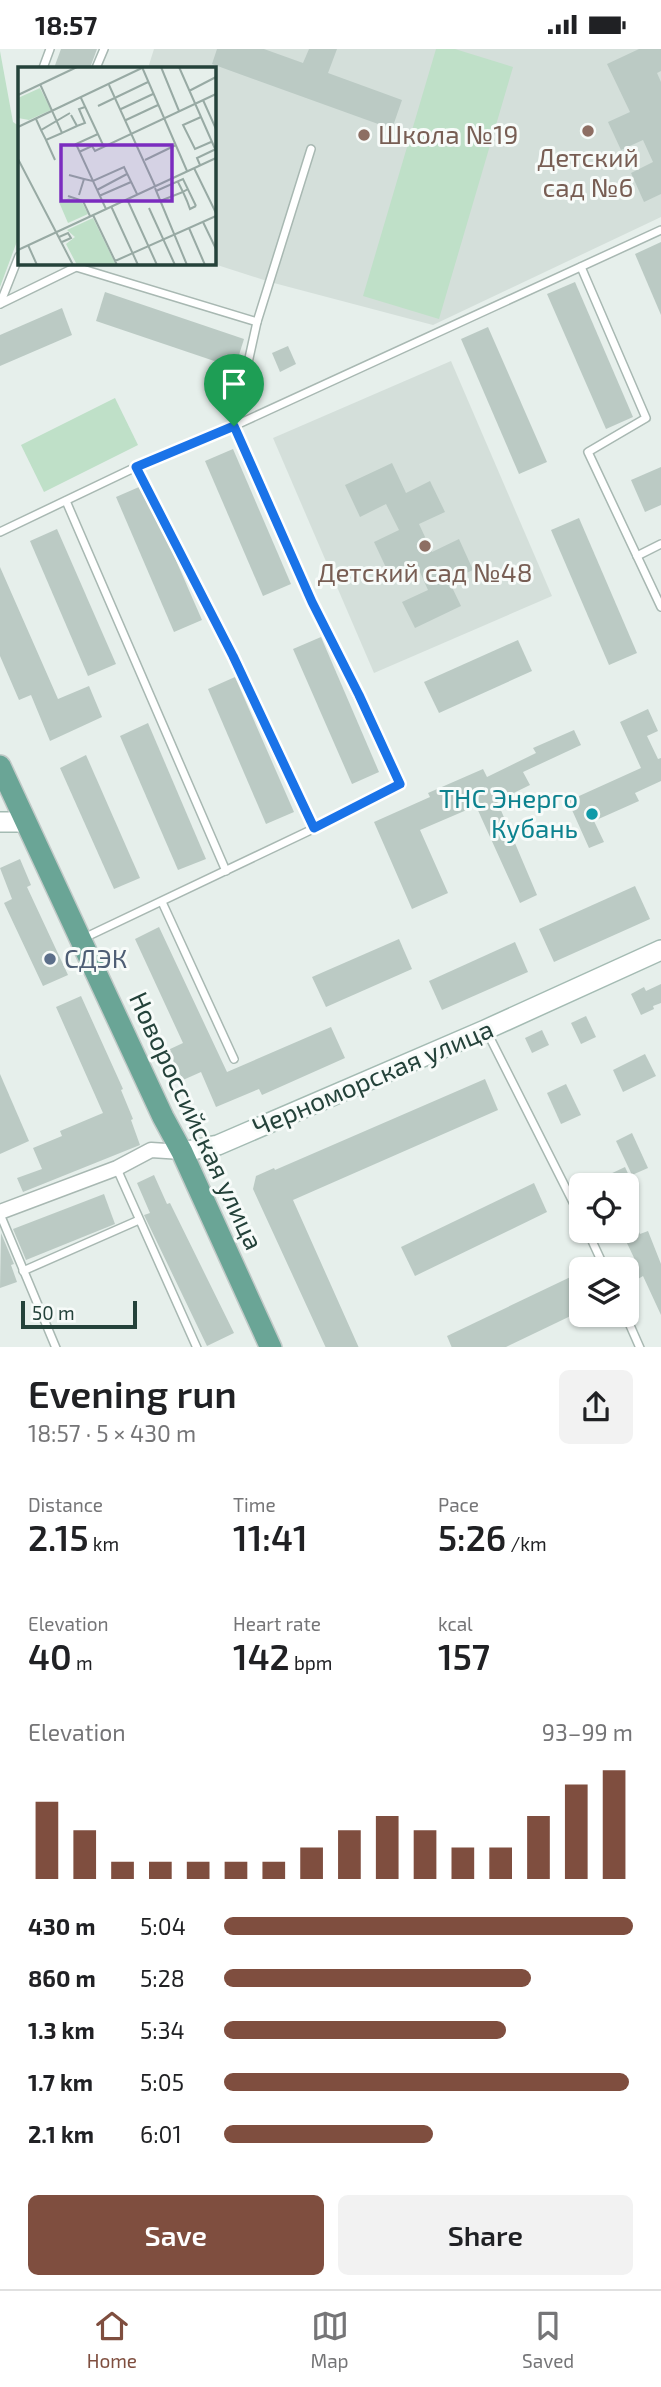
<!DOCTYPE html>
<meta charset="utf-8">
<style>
:root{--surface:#fff;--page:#f2f2f2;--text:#202124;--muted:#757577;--line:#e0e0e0;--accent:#7f4e3f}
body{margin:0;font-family:"Exo 2",sans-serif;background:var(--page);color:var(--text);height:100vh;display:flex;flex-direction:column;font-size:26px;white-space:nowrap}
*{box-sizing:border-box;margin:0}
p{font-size:23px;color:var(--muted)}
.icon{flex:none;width:38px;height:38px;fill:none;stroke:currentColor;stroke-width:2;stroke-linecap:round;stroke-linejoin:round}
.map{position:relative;height:1298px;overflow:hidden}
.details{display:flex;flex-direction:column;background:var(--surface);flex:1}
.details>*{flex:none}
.tools{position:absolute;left:569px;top:1124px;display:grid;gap:14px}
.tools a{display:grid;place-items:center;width:70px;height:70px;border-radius:10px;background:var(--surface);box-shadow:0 2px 5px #0004;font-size:35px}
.scale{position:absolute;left:21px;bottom:18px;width:116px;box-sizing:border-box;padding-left:7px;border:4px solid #24423a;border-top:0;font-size:19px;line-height:24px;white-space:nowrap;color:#24423a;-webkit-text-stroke:5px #f7fbf9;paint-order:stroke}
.pin{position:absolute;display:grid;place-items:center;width:60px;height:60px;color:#fff;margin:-72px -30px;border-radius:50% 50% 50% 0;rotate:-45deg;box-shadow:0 0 7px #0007}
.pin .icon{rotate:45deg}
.round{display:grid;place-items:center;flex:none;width:74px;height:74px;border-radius:10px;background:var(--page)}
.summary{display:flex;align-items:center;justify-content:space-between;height:119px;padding:0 28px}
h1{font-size:38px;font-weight:600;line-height:52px}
.figures{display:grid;grid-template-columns:repeat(3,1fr);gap:10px;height:119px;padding:7px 28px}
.figures div{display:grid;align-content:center}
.figures b{font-size:35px;font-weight:600}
.figures small{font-size:19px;font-weight:400}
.figures p{font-size:19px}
.chart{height:196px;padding:14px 28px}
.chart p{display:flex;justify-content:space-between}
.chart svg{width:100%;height:126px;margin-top:7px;stroke:var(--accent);stroke-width:6}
.button{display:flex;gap:14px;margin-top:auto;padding:14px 28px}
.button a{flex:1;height:80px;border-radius:10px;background:var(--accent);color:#fff;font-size:28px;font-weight:600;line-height:80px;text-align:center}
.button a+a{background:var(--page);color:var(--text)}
ul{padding:0 28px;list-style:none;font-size:23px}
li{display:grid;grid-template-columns:112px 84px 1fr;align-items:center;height:52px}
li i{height:18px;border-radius:9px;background:var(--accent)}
.status{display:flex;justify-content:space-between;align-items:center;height:49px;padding:0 35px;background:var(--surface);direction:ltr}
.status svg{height:19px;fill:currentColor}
.tabs{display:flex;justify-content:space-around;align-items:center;height:98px;border-top:2px solid var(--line);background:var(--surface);font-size:19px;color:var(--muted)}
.tabs a{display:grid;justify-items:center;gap:4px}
.tabs .on{color:var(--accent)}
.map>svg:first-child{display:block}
</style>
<div class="status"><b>18:57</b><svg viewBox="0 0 49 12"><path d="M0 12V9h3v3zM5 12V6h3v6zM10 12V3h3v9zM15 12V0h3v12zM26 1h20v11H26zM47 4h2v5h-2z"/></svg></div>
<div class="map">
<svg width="661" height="1299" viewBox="0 0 661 1299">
<rect width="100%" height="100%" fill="#e6efeb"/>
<!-- built -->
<g fill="#d4dfda">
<path d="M154,0H661V168L433,276L270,233L211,214H214V19H148Z"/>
<path d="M451,312L552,547L374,624L273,389Z"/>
</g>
<!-- green -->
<g fill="#bfe0c8">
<path d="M436,0H455L513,18L439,270L363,247Z"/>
<path d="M0,2L13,73L19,77V187L0,238Z"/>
<path d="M115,349L138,396L44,443L21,396Z"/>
</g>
<!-- building -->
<g fill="#bbcac4">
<path d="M61,0H97L90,19H54Z"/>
<path d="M217,0H264L303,14L309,0H337L328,24L402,51L392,80L212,15Z"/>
<path d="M639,0H661V22L657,24L661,33V145L644,153L631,124L653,113L643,91L621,101L608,73L630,63L607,15Z"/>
<path d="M661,193V266L635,205Z"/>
<path d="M575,233L633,368L606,380L547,245Z"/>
<path d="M105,243L244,290L235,319L96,272Z"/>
<path d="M62,259L72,286L0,317V286Z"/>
<path d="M488,278L547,413L519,425L461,290Z"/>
<path d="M288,297L296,315L280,323L272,304Z"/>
<path d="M233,400L291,535L263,547L205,412Z"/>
<path d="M392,414L406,444L430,432L445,463L419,475L432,503L459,490L473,521L449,532L461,557L415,579L402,553L428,541L415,512L389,525L374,493L399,481L386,455L360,468L345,436Z"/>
<path d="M661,418V456L645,463L631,431Z"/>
<path d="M139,438L171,500L202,571L174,583L116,448Z"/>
<path d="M579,469L637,604L609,616L551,481Z"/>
<path d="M57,480L116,615L88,627L30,492Z"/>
<path d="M0,518L58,650L89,637L102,668L50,692L31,646L19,651L0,607Z"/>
<path d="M321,588L379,723L352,735L293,600Z"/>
<path d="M518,591L532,622L439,664L424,633Z"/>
<path d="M235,628L294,763L266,775L208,640Z"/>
<path d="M648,660L658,682L647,687L658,710L661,709V732L635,744L639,752L594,772L604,793L589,799L568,752L641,719L620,673Z"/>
<path d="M148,674L206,810L178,821L120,687Z"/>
<path d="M574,681L581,696L523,723L530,736L497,752L537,846L520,854L476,757L420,781L448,844L412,860L374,773L430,748L428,744L483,720L487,728L536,704L533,699Z"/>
<path d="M86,706L140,829L114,840L60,719Z"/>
<path d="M20,810L31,836L27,838L68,926L43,937L4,854L12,850L0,819Z"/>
<path d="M635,837L650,870L554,913L539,880Z"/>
<path d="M159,878L227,1023L331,978L345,1009L262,1046L259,1040L216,1058L201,1023L183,1031L168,1001L183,994L135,890Z"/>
<path d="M399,890L412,920L326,958L312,928Z"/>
<path d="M515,893L528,923L442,961L429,932Z"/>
<path d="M661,935V954L653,957L654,960L641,966L631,945L644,938L646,942Z"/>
<path d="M81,947L123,1040L121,1041L133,1070L131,1071L140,1096L23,1143L17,1129L42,1120L33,1099L62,1087L60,1082L103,1064L56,958Z"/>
<path d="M586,967L596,988L581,995L571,974Z"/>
<path d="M542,981L549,996L532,1004L525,989Z"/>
<path d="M645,1005L656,1027L623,1043L613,1021Z"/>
<path d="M0,1025L29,1092L0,1105Z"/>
<path d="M485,1030L498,1061L293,1151L359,1299H326L253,1140L256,1127L274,1119L275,1121Z"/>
<path d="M566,1035L581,1066L561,1075L547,1044Z"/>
<path d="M632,1084L648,1119L632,1126L616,1092Z"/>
<path d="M625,1118L631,1131L621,1136H587Z"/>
<path d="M154,1126L167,1155L170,1154L234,1284L207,1297L144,1166L150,1164L137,1134Z"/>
<path d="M534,1134L547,1163L415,1227L401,1198Z"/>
<path d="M104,1145L115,1175L26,1211L13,1180Z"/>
<path d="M626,1156L640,1185L648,1182L661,1215V1266L643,1227L638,1230L631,1215L636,1213L626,1192Z"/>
<path d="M1,1184L14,1215L11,1216L17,1233L0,1239Z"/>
<path d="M581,1223V1262L504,1299H452L447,1287Z"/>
</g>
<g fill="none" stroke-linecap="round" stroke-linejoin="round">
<!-- lane casing -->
<g stroke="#a8b8b2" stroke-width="10">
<g id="lane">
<path d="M43,19L50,0"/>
<path d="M96,19L104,0"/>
<path d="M76,218L257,273L311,100"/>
<path d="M581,218L646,369L588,403L661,558"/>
<path d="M0,255L76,218L78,214"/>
<path d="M0,255L19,207"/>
<path d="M136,418L233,607L315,779"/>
<path d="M66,452L226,822"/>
<path d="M0,483L136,418L234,377L257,273"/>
<path d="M637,507L661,495"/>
<path d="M162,853L234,1010"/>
<path d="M84,889L315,779L400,735L312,553L234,377L661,181"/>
<path d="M486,981L581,1169"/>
<path d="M117,1120L197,1299"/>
<path d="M0,1165L56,1299"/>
<path d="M587,1181L605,1220"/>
<path d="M23,1222L139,1171"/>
<path d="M625,1265L640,1299"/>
</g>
</g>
<!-- street casing -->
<g stroke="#a8b8b2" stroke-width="17">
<path id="street" d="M0,1163L117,1119L151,1101L182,1103"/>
</g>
<!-- secondary casing -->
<g stroke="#a4bbb3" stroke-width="22">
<g id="secondary">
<path d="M0,773H25"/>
<path d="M182,1103L218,1096L485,981L661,901"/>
</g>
</g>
<!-- primary casing -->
<g stroke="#c2cac8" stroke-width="24">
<path id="primary" d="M0,717L163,1068L182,1103L271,1299"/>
</g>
<!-- lane -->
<use href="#lane" stroke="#fff" stroke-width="7"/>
<!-- street -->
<use href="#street" stroke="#fff" stroke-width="14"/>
<!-- secondary -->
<use href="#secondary" stroke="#fff" stroke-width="19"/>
<!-- primary -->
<use href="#primary" stroke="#6aa596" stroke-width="21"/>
</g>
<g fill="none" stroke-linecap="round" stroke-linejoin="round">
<!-- route casing -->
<g stroke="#fff" stroke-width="14">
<path id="route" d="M234,377L312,553L359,646L400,735L314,779L233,607L136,418Z"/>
</g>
<!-- route -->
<use href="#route" stroke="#1a73e8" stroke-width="9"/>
</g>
<!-- markers -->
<g fill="#8d6e63" stroke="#f7fbf9" stroke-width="2.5">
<circle cx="588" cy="82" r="7"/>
<circle cx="364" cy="86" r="7"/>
<circle cx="425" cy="497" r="7"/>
</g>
<circle fill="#0f9aa8" stroke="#f7fbf9" stroke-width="2.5" cx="592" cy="765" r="7"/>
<circle fill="#5c6f8a" stroke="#f7fbf9" stroke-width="2.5" cx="50" cy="910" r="7"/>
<g text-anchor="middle" stroke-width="6" stroke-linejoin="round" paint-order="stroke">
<!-- education labels -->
<g font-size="26" fill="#785e54" stroke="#f7fbf9">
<text x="378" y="95" text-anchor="start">Школа №19</text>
<text x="588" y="118">Детский<tspan x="588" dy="30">сад №6</tspan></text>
<text x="425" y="533">Детский сад №48</text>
</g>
<!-- culture labels -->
<g font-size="26" fill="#0d838f" stroke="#f7fbf9" text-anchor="end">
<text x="578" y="759">ТНС Энерго<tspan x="578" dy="30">Кубань</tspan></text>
</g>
<!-- service labels -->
<g font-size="26" fill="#4e5e75" stroke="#f7fbf9" text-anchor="start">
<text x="64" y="919">СДЭК</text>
</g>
<!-- street labels -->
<g font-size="26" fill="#24423a" stroke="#f7fbf9">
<text transform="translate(373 1029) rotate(-23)" y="9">Черноморская улица</text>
<text transform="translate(196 1072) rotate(65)" y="9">Новороссийская улица</text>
</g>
</g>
<!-- overview -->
<g transform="translate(18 18)">
<rect width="198" height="198" fill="#e6efeb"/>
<path d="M22,21L33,43L11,53L0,51V31ZM51,131L64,135L70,147L50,156L41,135ZM75,151L98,198H59L48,177L57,170L49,163Z" fill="#bfe0c8"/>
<path fill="none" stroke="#98aaa4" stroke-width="2" d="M124,0L169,104M143,0L161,44M161,0L198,84M22,17L44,66L59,59M91,18L137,119M171,24L198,10M0,28L59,0M63,31L86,80M185,33L198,62M80,39L130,15M103,42L135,27M53,48L59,59L67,56L61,42L67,40M183,50L165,58L177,82L193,75M18,52L23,63L52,46M108,53L140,38M0,60L126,0M23,63L28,73L44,66M80,67L58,77L75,114L106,100L119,127M28,73L37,93M61,85L74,79L77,84L198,27M0,92L38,165M127,93L158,78M182,98L179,91L198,82M176,101L198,146M51,108L66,112L61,128M66,112L75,114L88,142M137,121L169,198M170,122L165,125L169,134L172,142L178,139M79,123L109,107M138,124L165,112L178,139M50,129L65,134L72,149M81,129L113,115M109,132L139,198M142,134L165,125L160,115M93,139L120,198M131,141L157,198M75,148L99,198M185,155L198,182M171,161L187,198M38,165L55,198M41,170L50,166L53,171L44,175M10,178L19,198M0,183L198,91M97,194L198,149"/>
<path fill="#7b2cbf" fill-opacity="0.15" stroke="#7b2cbf" stroke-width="3.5" d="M43,78H154V134H43Z"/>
<rect width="198" height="198" fill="none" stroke="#24423a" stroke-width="3.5"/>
</g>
</svg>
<div class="tools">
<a><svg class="icon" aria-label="locate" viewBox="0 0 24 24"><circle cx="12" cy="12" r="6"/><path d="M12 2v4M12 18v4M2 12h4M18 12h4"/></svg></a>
<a><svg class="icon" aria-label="layers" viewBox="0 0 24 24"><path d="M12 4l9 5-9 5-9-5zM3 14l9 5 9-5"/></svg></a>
</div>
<div class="scale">50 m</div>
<div class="pin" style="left:234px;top:377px;background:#1e9e55"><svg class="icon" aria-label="arrive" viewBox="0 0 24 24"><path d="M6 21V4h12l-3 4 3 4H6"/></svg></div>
</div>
<section class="details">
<div class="summary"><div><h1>Evening run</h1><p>18:57 · 5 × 430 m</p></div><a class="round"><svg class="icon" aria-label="share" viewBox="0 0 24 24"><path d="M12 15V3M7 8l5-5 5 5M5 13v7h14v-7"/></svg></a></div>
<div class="figures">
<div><p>Distance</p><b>2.15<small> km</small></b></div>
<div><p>Time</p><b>11:41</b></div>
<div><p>Pace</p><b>5:26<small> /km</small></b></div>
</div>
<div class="figures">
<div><p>Elevation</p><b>40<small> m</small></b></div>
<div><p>Heart rate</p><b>142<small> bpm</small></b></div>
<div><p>kcal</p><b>157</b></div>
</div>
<div class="chart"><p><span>Elevation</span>93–99 m</p>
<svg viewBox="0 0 160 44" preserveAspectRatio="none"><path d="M5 44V17M15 44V27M25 44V38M35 44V38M45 44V38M55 44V38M65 44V38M75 44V33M85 44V27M95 44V22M105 44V27M115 44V33M125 44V33M135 44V22M145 44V11M155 44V6"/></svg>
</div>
<ul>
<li><b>430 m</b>5:04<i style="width:100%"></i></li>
<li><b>860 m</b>5:28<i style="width:75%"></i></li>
<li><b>1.3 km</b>5:34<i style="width:69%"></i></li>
<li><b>1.7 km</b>5:05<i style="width:99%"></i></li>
<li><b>2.1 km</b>6:01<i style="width:51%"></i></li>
</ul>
<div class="button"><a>Save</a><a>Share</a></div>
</section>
<nav class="tabs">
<a class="on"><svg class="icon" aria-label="home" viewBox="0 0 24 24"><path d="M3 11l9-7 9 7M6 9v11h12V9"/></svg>Home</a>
<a><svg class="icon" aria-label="map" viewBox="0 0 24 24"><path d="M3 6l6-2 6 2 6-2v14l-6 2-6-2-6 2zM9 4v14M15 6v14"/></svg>Map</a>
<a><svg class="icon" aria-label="saved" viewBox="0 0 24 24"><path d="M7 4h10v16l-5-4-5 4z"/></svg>Saved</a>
</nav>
